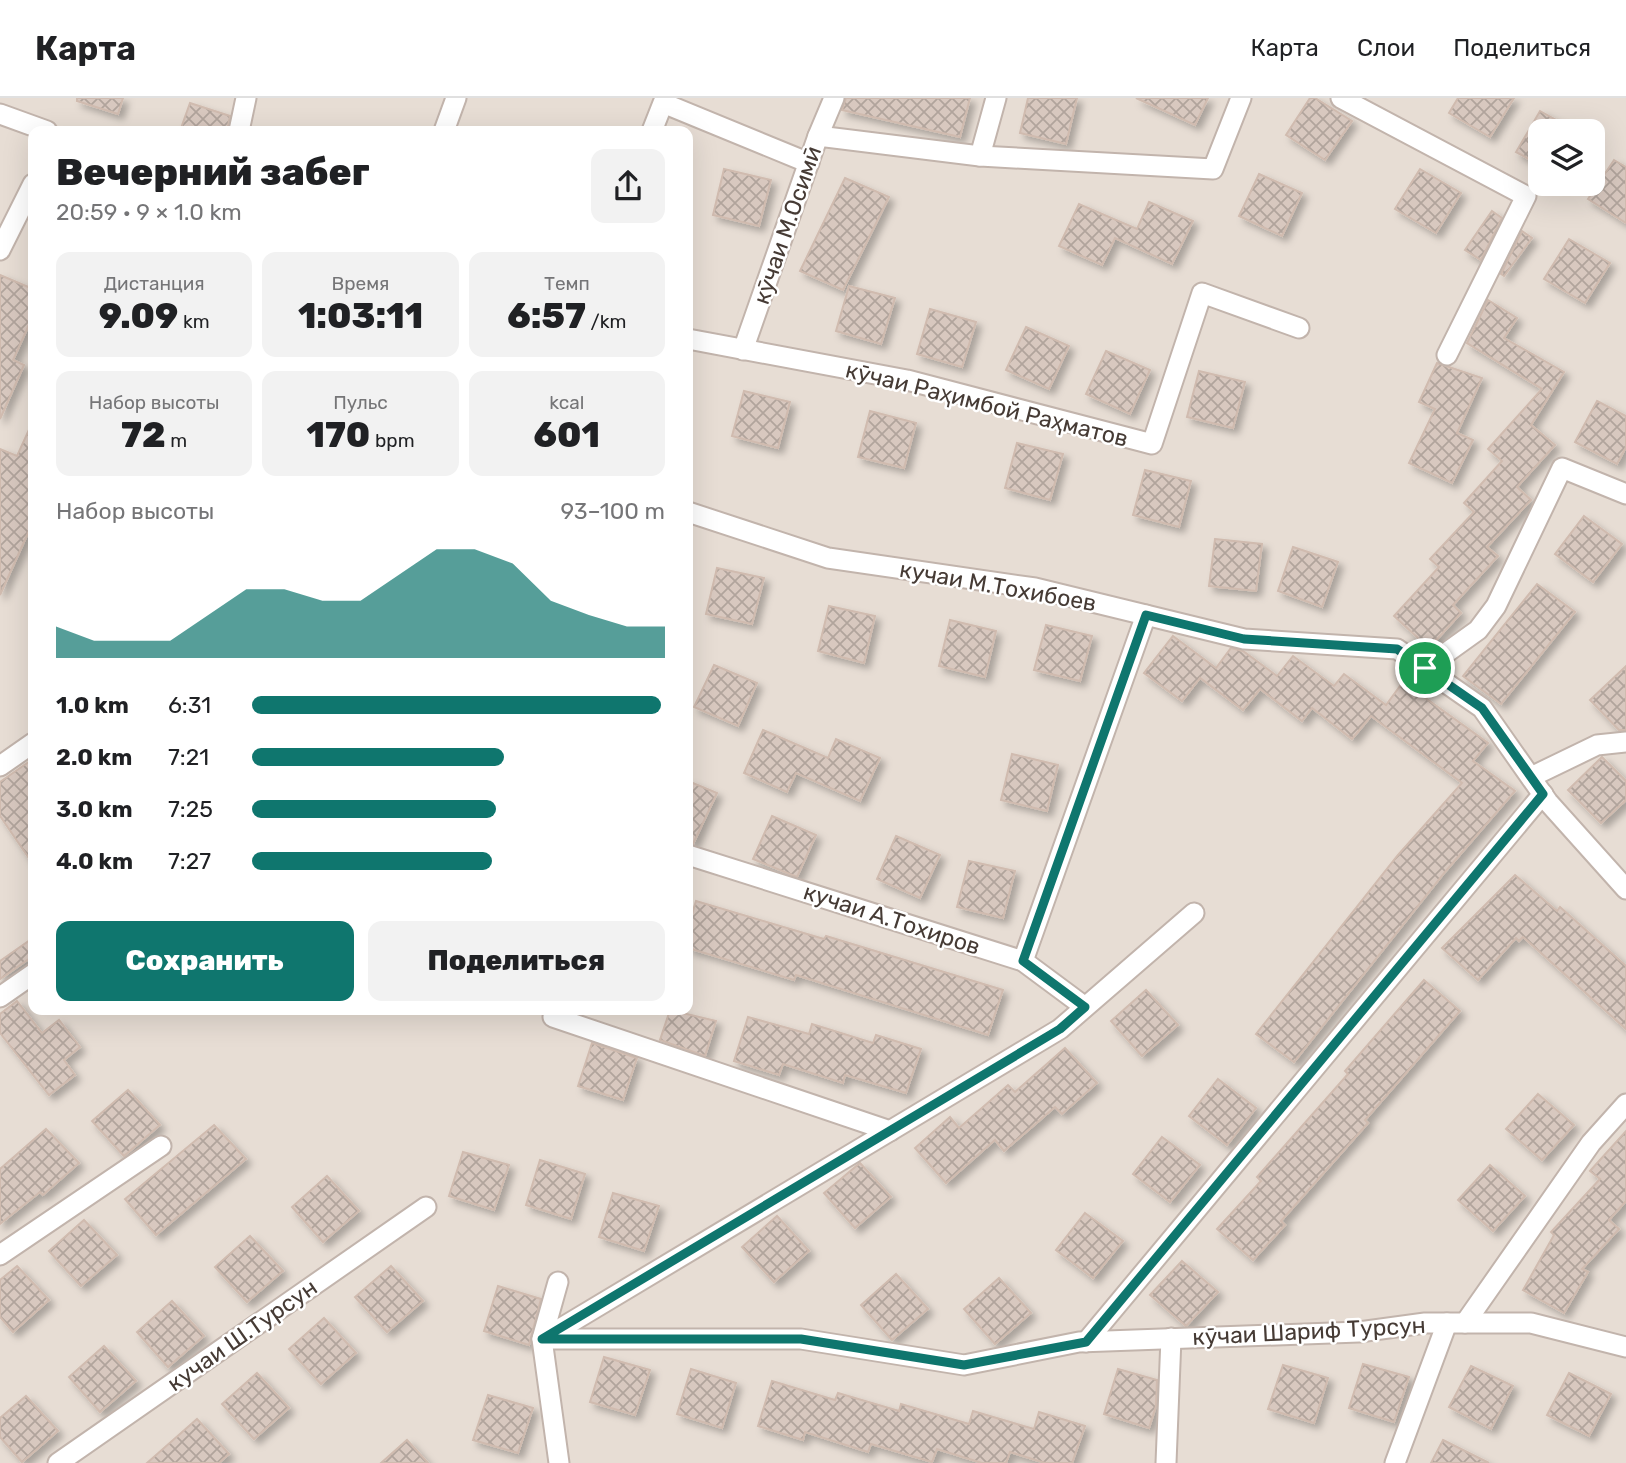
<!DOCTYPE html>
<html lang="ru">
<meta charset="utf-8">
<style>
:root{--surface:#fff;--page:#f2f2f2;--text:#202124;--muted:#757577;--line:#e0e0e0;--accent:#0f766e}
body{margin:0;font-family:Rubik,sans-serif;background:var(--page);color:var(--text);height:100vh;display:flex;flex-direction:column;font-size:26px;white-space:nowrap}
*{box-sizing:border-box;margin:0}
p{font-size:23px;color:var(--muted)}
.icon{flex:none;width:38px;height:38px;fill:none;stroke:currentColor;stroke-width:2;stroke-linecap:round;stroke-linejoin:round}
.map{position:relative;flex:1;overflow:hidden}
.sheet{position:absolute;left:28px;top:28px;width:665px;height:889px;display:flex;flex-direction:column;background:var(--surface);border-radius:14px;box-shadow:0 7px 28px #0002}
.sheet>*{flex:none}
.tools{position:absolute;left:1528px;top:21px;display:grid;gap:14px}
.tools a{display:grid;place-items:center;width:77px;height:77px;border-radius:14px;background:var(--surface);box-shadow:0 7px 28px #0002;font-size:35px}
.pin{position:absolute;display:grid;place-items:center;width:60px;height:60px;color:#fff;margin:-30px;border:4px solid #fff;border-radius:50%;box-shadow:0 2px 7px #0007}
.round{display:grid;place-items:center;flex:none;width:74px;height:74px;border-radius:14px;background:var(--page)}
.summary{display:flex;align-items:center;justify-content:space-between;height:119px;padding:0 28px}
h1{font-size:38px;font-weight:800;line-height:52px}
.figures{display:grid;grid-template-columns:repeat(3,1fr);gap:10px;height:119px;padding:7px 28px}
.figures div{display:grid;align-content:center;border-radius:14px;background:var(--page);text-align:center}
.figures b{font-size:35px;font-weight:800}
.figures small{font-size:19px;font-weight:400}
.figures p{font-size:19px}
.chart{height:196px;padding:14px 28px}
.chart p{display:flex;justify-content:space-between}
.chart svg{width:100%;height:126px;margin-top:7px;fill:var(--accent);opacity:.7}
.cta{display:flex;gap:14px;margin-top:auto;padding:14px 28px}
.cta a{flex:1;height:80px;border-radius:14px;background:var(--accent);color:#fff;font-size:28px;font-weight:800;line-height:80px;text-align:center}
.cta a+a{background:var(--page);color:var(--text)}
ul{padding:0 28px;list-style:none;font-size:23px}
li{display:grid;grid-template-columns:112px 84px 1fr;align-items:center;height:52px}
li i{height:18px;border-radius:9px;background:var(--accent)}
header{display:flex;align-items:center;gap:42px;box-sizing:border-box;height:98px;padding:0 35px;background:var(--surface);border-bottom:2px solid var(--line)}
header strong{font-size:33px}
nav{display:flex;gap:38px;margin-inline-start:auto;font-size:24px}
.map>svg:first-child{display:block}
</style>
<header>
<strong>Карта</strong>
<nav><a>Карта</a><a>Слои</a><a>Поделиться</a></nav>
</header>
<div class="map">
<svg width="1626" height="1365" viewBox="0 0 1626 1365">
<defs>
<pattern id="building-cross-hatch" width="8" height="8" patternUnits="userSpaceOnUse" patternTransform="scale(1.75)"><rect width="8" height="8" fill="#d8c8bf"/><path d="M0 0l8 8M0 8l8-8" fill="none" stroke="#b1a49c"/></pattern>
<filter id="shadow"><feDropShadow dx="5" dy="5" stdDeviation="3.5" flood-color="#0004"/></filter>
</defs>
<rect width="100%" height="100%" fill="#f3ece6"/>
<!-- residential -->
<path fill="#e7ddd4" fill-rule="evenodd" d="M0,0H1626V1365H0ZM33,33H688V912H33ZM1540,33H1592V86H1540Z"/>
<!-- building -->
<g fill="url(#building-cross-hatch)" stroke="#d0bbaf" stroke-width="2" filter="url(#shadow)">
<path d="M77,0H123L118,16L77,3Z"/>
<path d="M846,0H970L960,39L842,12Z"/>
<path d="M1028,0H1077L1066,46L1020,35Z"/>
<path d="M1136,0H1208L1195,27Z"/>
<path d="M1310,0H1315L1352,23L1325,62L1286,37Z"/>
<path d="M1458,0H1514L1490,39L1449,15Z"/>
<path d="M190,5L230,18L227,33H180Z"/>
<path d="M1540,13L1576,33H1540V67L1516,54Z"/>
<path d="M1614,62L1626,69V125L1588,101Z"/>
<path d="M724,71L771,82L759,128L713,117Z"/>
<path d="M1420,71L1461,95L1436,135L1395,111Z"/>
<path d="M1259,76L1302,95L1282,138L1239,118Z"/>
<path d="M845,80L889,99L843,192L800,173Z"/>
<path d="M1149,104L1193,123L1172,166L1115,140L1102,167L1059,148L1079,106L1137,131Z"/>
<path d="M1492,113L1502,120L1481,162L1465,152Z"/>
<path d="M1522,133L1532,140L1504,178L1501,176Z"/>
<path d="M1569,141L1610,165L1585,205L1544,181Z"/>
<path d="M0,177L33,191V218L13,262L24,267L0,321Z"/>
<path d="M849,188L895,200L881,246L836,233Z"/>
<path d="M1488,202L1517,220L1504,240L1564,274L1531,327L1555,347L1517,389L1531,402L1487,449L1498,458L1453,507L1461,515L1429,550L1394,518L1439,469L1430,461L1474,414L1464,405L1502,363L1488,351L1542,291L1467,245Z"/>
<path d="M930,211L976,224L962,269L917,256Z"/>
<path d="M1026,229L1069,248L1049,291L1006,272Z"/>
<path d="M1106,253L1150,272L1130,316L1086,296Z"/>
<path d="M1437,265L1482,280L1457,335L1473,342L1452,385L1409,365L1435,311L1419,304Z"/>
<path d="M1199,273L1245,284L1233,330L1187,319Z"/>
<path d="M744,293L790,304L778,350L732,338Z"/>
<path d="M1597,303L1626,318V349L1617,366L1575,344Z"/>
<path d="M870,313L916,325L904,370L858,359Z"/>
<path d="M33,323V424L0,497V351L17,358Z"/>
<path d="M1017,345L1063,356L1050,402L1005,390Z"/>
<path d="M1145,372L1191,383L1179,429L1133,417Z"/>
<path d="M1584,418L1622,446L1593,484L1555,456Z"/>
<path d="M1215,441L1262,446L1256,493L1209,488Z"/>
<path d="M1293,449L1338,464L1322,509L1278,493Z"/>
<path d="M717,470L764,480L752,526L706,516Z"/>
<path d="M1537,486L1575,514L1501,606L1463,578Z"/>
<path d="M829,508L875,518L864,565L818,553Z"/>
<path d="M950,522L996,533L985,579L939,568Z"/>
<path d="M1046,527L1092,538L1080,583L1034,572Z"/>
<path d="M1173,538L1216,570L1231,550L1243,553L1277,578L1293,558L1334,588L1344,576L1386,607L1403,584L1488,645L1473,663L1515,693L1445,774L1294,964L1256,936L1398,757L1462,685L1371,618L1352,641L1312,610L1302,623L1260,591L1243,612L1200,580L1182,603L1144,575Z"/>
<path d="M714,567L757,585L738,628L694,609Z"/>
<path d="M1626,568V632H1619L1590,602Z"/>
<path d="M763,632L828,660L836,641L880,660L860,703L796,675L787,694L744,675Z"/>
<path d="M1012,656L1058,667L1047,713L1001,702Z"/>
<path d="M1602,659L1626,683V702L1601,725L1568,692Z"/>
<path d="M33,661V766L0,718V684Z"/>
<path d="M688,683L717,695L693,746L688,745Z"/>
<path d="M772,718L816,737L797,779L753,761Z"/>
<path d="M896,738L940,757L920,800L877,781Z"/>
<path d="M969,763L1015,773L1003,820L957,809Z"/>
<path d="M1515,777L1557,813L1560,809L1626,868V931L1523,839L1519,843L1516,840L1478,882L1442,850Z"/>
<path d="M696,803L824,841L826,838L1003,892L988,937L796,877L794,882L688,850V829Z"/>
<path d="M33,840V858L0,881V863Z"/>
<path d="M1424,882L1460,913L1365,1022L1368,1025L1281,1123L1285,1127L1253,1162L1217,1131L1261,1083L1257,1079L1348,976L1345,973Z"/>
<path d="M1146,892L1178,927L1142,958L1111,923Z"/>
<path d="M17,903L42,935L59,922L80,949L64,962L75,977L49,997L0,935V916Z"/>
<path d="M670,912L716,923L705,958L660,942Z"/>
<path d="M748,919L809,936L812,926L873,945L876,937L921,951L906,995L845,977L843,985L783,966L779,977L734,963Z"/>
<path d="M592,945L637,960L623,1002L578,988Z"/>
<path d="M1065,950L1097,985L1062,1016L1055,1009L1004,1053L995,1042L946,1085L915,1050L950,1019L959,1030L1008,987L1015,994Z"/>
<path d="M1218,981L1256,1010L1227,1047L1189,1018Z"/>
<path d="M128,992L160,1027L124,1058L92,1023Z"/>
<path d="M1538,996L1574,1027L1542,1062L1506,1031Z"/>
<path d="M214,1027L246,1061L156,1137L125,1101Z"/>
<path d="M46,1031L79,1065L43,1097L40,1094L0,1126V1071Z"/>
<path d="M1626,1033V1103L1609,1122L1619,1131L1582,1171L1588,1174L1564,1215L1523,1192L1554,1137L1551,1134L1600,1081L1590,1073Z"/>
<path d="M1162,1039L1200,1067L1170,1104L1133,1076Z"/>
<path d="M463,1054L509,1067L494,1112L449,1098Z"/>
<path d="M540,1062L585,1076L571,1121L526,1107Z"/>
<path d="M860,1065L891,1099L855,1130L824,1095Z"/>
<path d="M1490,1067L1525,1098L1493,1133L1458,1102Z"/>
<path d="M327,1078L359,1113L323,1144L292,1109Z"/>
<path d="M613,1095L659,1108L644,1153L599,1139Z"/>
<path d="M1085,1115L1123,1143L1093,1180L1056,1152Z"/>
<path d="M777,1118L809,1153L774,1184L742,1149Z"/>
<path d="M84,1122L117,1157L81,1188L49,1153Z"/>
<path d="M250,1138L283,1173L247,1204L215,1169Z"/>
<path d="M1182,1163L1218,1194L1186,1228L1150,1197Z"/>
<path d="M17,1168L49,1202L13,1234L0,1219V1182Z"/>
<path d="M391,1168L423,1203L387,1234L355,1199Z"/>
<path d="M896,1176L928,1211L892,1242L861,1207Z"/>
<path d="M999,1180L1031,1215L995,1246L964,1211Z"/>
<path d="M498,1188L541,1201L529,1247L484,1233Z"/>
<path d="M172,1203L204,1238L168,1269L137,1234Z"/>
<path d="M324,1220L356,1255L321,1286L289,1251Z"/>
<path d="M104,1248L136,1283L100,1314L69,1279Z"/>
<path d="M604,1259L650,1272L635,1317L590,1304Z"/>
<path d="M1363,1266L1409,1279L1394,1324L1349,1310Z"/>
<path d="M1283,1267L1328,1280L1314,1325L1268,1311Z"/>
<path d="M1471,1268L1513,1288L1491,1331L1449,1309Z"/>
<path d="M691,1271L736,1285L722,1330L677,1316Z"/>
<path d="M1118,1271L1157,1282L1156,1308L1149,1330L1104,1316Z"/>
<path d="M257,1275L289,1310L254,1341L222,1306Z"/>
<path d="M1569,1275L1611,1296L1589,1338L1547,1317Z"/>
<path d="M772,1283L835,1302L838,1295L899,1313L901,1306L969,1326L973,1313L1034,1331L1039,1314L1085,1328L1072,1365H1045L1010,1354L1006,1365H982L937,1351L932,1364L871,1346L868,1354L805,1334L803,1342L758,1328Z"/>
<path d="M488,1297L533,1310L518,1355L473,1342Z"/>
<path d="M26,1298L58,1333L22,1364L0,1339V1320Z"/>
<path d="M197,1321L229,1356L219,1365H147Z"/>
<path d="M407,1342L428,1365H381Z"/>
<path d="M1443,1342L1489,1365H1431Z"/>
</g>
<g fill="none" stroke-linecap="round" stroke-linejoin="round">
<!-- minor casing -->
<g stroke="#c2b4ac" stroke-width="23">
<g id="minor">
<path d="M1341,0L1526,98L1447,257"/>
<path d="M0,16L47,33"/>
<path d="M239,33L246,0"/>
<path d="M444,33L456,0"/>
<path d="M652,33L663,5L809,65"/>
<path d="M818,38L834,0"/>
<path d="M980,58L1213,71L1241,0"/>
<path d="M0,152L33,86"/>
<path d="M688,241L907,282L1152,346L1202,195L1299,230"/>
<path d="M743,252L818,38L980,58L996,0"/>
<path d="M688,414L828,460L1035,490L1244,541L1397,551L1482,610L1548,704L1626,791"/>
<path d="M1425,570L1478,532L1496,508L1562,370L1626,396"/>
<path d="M0,668L33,645"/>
<path d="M1531,679L1597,647L1626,644"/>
<path d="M688,757L1023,863L1085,909"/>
<path d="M1023,863L1146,517"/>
<path d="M0,899L33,876"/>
<path d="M553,919L890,1033"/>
<path d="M0,1157L161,1048"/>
<path d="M558,1184L542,1241L559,1365"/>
<path d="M1465,1225L1591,1045L1626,1006"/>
<path d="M542,1241H801L964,1267L1079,1244L1359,1234L1425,1225H1531L1626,1249"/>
<path d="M543,1241L1060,931L1194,815"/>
<path d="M1086,1244L1543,696"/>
<path d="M58,1365L426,1109"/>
<path d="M1166,1365L1171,1240"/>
<path d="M1395,1365L1447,1225"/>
</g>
</g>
<!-- minor -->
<use href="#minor" stroke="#fff" stroke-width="19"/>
</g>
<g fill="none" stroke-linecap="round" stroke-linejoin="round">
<!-- route casing -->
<g stroke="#fff" stroke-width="14">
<path id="route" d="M1146,517L1244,541L1397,551L1482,610L1543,696L1086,1244L964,1267L801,1241H542L1060,931L1085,909L1023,863Z"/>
</g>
<!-- route -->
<use href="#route" stroke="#0f766e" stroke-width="9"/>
</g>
<g text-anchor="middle" stroke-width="5" stroke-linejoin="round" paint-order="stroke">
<!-- street labels -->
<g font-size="23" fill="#463b35" stroke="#fff">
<text transform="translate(787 127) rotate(-71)" y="8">кӯчаи М.Осимӣ</text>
<text transform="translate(987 306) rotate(14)" y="8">кӯчаи Раҳимбой Раҳматов</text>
<text transform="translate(998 488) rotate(10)" y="8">кучаи М.Тохибоев</text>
<text transform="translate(892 821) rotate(18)" y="8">кучаи А.Тохиров</text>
<text transform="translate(1309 1233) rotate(-3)" y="8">кӯчаи Шариф Турсун</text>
<text transform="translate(242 1237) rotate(-35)" y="8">кучаи Ш.Турсун</text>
</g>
</g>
</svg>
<div class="tools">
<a><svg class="icon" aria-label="layers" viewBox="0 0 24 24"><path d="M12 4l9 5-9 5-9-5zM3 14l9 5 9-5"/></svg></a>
</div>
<div class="pin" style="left:1425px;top:570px;background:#1e9e55"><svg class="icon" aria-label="arrive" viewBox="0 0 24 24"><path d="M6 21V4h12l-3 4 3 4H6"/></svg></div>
<section class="sheet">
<div class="summary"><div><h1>Вечерний забег</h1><p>20:59 · 9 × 1.0 km</p></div><a class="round"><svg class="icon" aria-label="share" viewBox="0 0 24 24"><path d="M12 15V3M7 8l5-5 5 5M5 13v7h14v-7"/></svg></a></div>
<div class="figures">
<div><p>Дистанция</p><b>9.09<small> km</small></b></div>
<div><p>Время</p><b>1:03:11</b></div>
<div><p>Темп</p><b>6:57<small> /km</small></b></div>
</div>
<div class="figures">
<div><p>Набор высоты</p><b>72<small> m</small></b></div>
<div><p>Пульс</p><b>170<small> bpm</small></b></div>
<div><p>kcal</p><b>601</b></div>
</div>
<div class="chart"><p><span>Набор высоты</span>93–100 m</p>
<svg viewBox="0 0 160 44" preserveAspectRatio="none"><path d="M0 44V33L10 38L20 38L30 38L40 29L50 20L60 20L70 24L80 24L90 15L100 6L110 6L120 11L130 24L140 29L150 33L160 33V44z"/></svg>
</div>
<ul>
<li><b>1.0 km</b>6:31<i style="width:99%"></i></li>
<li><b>2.0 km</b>7:21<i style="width:61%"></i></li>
<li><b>3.0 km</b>7:25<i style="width:59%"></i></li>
<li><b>4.0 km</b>7:27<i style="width:58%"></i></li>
</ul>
<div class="cta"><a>Сохранить</a><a>Поделиться</a></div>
</section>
</div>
